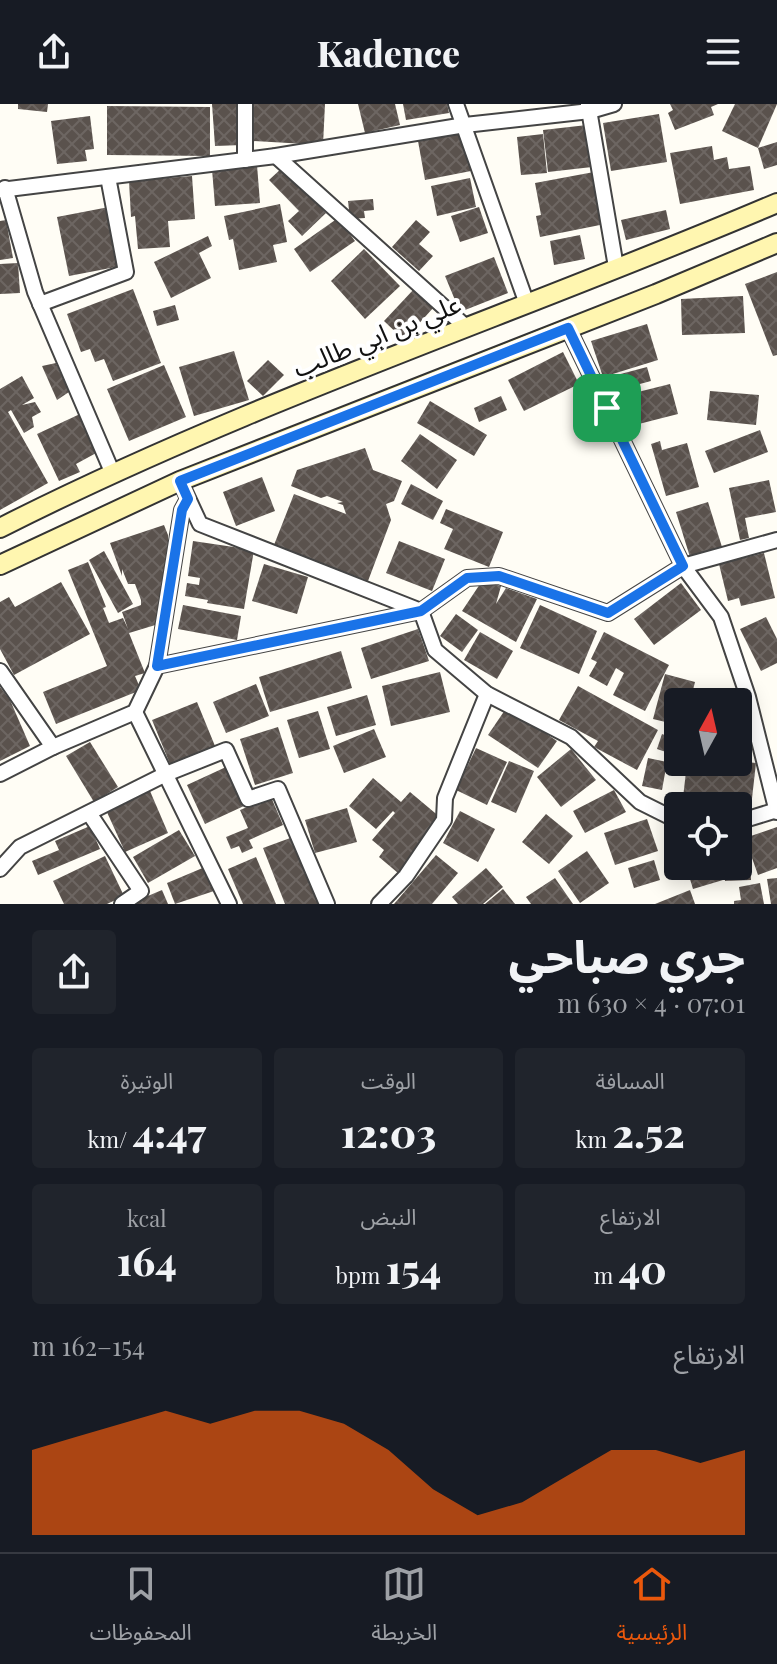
<!DOCTYPE html>
<html lang="ar">
<meta charset="utf-8">
<style>
:root{--surface:#171b24;--page:#20242c;--text:#f1f3f6;--muted:#9ea1a6;--line:#363941;--accent:#ea580c}
body{margin:0;font-family:"Playfair Display","Noto Sans Arabic",serif;background:var(--page);color:var(--text);direction:rtl;height:100vh;display:flex;flex-direction:column;font-size:30px;white-space:nowrap}
*{box-sizing:border-box;margin:0}
p{font-size:26px;color:var(--muted)}
.icon{flex:none;width:44px;height:44px;fill:none;stroke:currentColor;stroke-width:2;stroke-linecap:round;stroke-linejoin:round}
.map{position:relative;height:800px;overflow:hidden;direction:ltr}
.panel{display:flex;flex-direction:column;background:var(--surface);flex:1}
.panel>*{flex:none}
.needle{width:52px;rotate:8deg}
.controls{position:absolute;left:664px;top:584px;display:grid;gap:16px}
.controls a{display:grid;place-items:center;width:88px;height:88px;border-radius:8px;background:var(--surface);box-shadow:0 4px 20px #0003;font-size:40px}
.pin{position:absolute;display:grid;place-items:center;width:68px;height:68px;color:#fff;margin:-34px;border-radius:16px;box-shadow:0 4px 12px #0006}
.round{display:grid;place-items:center;flex:none;width:84px;height:84px;border-radius:8px;background:var(--page)}
.head{display:flex;align-items:center;justify-content:space-between;height:136px;padding:0 32px}
h1{font-size:44px;font-weight:800;line-height:60px}
.figures{display:grid;grid-template-columns:repeat(3,1fr);gap:12px;height:136px;padding:8px 32px}
.figures div{display:grid;align-content:center;border-radius:8px;background:var(--page);text-align:center}
.figures b{font-size:40px;font-weight:800}
.figures small{font-size:22px;font-weight:400}
.figures p{font-size:22px}
.chart{height:224px;padding:16px 32px}
.chart p{display:flex;justify-content:space-between}
.chart svg{width:100%;height:144px;margin-top:8px;fill:var(--accent);opacity:.7}
header{display:flex;justify-content:space-between;align-items:center;height:104px;padding:0 32px;background:var(--surface);font-size:36px;font-weight:800}
.tab-bar{display:flex;justify-content:space-around;align-items:center;height:112px;border-top:2px solid var(--line);background:var(--surface);font-size:22px;color:var(--muted)}
.tab-bar a{display:grid;justify-items:center;gap:4px}
.tab-bar .active{color:var(--accent)}
.map>svg:first-child{display:block}
</style>
<header><svg class="icon" aria-label="menu" viewBox="0 0 24 24"><path d="M4 6h16M4 12h16M4 18h16"/></svg>Kadence<svg class="icon" aria-label="share" viewBox="0 0 24 24"><path d="M12 15V3M7 8l5-5 5 5M5 13v7h14v-7"/></svg></header>
<div class="map">
<svg width="777" height="800" viewBox="0 0 777 800">
<defs>
<pattern id="building-cross-hatch" width="8" height="8" patternUnits="userSpaceOnUse" patternTransform="scale(2)"><rect width="8" height="8" fill="#5a524d"/><path d="M0 0l8 8M0 8l8-8" fill="none" stroke="#6d6662"/></pattern>
</defs>
<rect width="100%" height="100%" fill="#fffdf5"/>
<!-- building -->
<g fill="url(#building-cross-hatch)">
<path d="M18,0H48L47,8L18,5Z"/>
<path d="M212,0H242L243,41L215,42Z"/>
<path d="M254,0H325L323,41L252,37Z"/>
<path d="M358,0H395L400,21L365,29Z"/>
<path d="M403,0H447L449,9L406,16Z"/>
<path d="M670,0H718L711,3L714,11L675,26L668,9L673,6Z"/>
<path d="M735,0H777L758,44L722,27Z"/>
<path d="M107,2L210,3V52L107,51Z"/>
<path d="M659,10L667,58L611,67L603,19Z"/>
<path d="M90,12L94,45L85,46L87,57L57,60L51,17Z"/>
<path d="M587,21L592,63L548,68L543,26Z"/>
<path d="M463,28L471,67L425,76L418,37Z"/>
<path d="M543,30L547,69L521,71L517,33Z"/>
<path d="M777,38V61L764,65L758,44Z"/>
<path d="M712,42L714,56L727,53L729,65L750,62L754,86L680,100L670,49Z"/>
<path d="M257,61L260,99L215,102L212,65Z"/>
<path d="M283,63L326,109L302,132L288,117L299,107L269,76Z"/>
<path d="M594,68L605,120L540,133L536,112L541,111L535,79Z"/>
<path d="M192,72L195,115L168,117L170,143L138,145L135,112L131,113L129,77Z"/>
<path d="M470,74L476,103L437,112L431,82Z"/>
<path d="M373,95L374,106L364,107L365,114L350,115L348,97Z"/>
<path d="M280,100L287,138L273,141L277,158L239,166L233,135L229,136L224,112Z"/>
<path d="M109,103L121,162L69,172L57,113Z"/>
<path d="M479,103L488,129L460,138L451,112Z"/>
<path d="M666,106L670,125L626,136L621,116Z"/>
<path d="M338,114L355,137L310,168L294,145Z"/>
<path d="M6,116L13,154L0,156V117Z"/>
<path d="M416,116L430,128L419,140L433,152L419,167L392,143Z"/>
<path d="M580,131L585,155L554,161L550,137Z"/>
<path d="M208,132L212,142L199,149L211,174L171,194L154,158Z"/>
<path d="M364,145L400,182L365,215L331,177Z"/>
<path d="M494,153L508,189L460,208L445,172Z"/>
<path d="M18,159L20,189L0,190V160Z"/>
<path d="M777,168V251L773,252L745,180Z"/>
<path d="M133,185L161,259L113,277L104,255L95,258L90,245L81,248L67,210Z"/>
<path d="M414,185L434,203L404,236L384,217Z"/>
<path d="M743,192L745,229L682,231L681,195Z"/>
<path d="M175,201L179,216L157,222L153,207Z"/>
<path d="M647,220L658,256L603,273L591,237Z"/>
<path d="M234,247L249,296L194,312L179,263Z"/>
<path d="M563,248L579,280L524,307L508,276Z"/>
<path d="M268,256L284,271L263,292L247,277Z"/>
<path d="M56,259L69,288L57,296L42,262Z"/>
<path d="M164,261L186,313L129,337L107,285Z"/>
<path d="M647,263L651,277L636,281L638,288L670,280L678,310L627,323L613,272Z"/>
<path d="M22,272L34,294L22,301L35,298L41,308L32,313L34,323L24,329L11,306L8,308L48,379L0,406V285Z"/>
<path d="M710,287L759,291L756,321L707,316Z"/>
<path d="M501,292L507,306L479,318L474,304Z"/>
<path d="M430,297L487,331L474,352L417,319Z"/>
<path d="M80,310L98,348L76,360L80,368L59,377L37,330Z"/>
<path d="M760,326L768,348L714,369L705,347Z"/>
<path d="M420,330L457,356L437,385L401,357Z"/>
<path d="M660,337L662,346L687,339L699,383L666,392L651,340Z"/>
<path d="M365,344L373,366L402,377L394,397L386,400L391,416L368,477L274,441L294,390L346,410L343,401L337,399L343,398L327,392L321,394L291,382L297,366Z"/>
<path d="M262,373L275,407L236,422L223,388Z"/>
<path d="M769,376L776,408L745,414L749,434L740,436L729,384Z"/>
<path d="M411,380L443,397L433,416L401,400Z"/>
<path d="M708,398L722,443L690,453L676,408Z"/>
<path d="M446,405L503,428L489,463L444,445L453,425L440,419Z"/>
<path d="M164,421L168,431V480L162,482V519L129,529L145,569L135,572L141,586L56,620L43,588L107,562L68,466L88,458L106,503L103,504L109,519L123,514L128,525L122,508L141,501V496L135,480H128L122,465V472L110,439Z"/>
<path d="M193,437L254,446L244,505L207,499L208,496L185,492L187,479L199,481L200,474L188,472Z"/>
<path d="M399,437L445,455L432,487L386,469Z"/>
<path d="M104,447L133,500L118,509L89,456Z"/>
<path d="M764,449L775,494L741,502L739,494L728,497L719,460Z"/>
<path d="M264,460L308,473L297,510L252,497Z"/>
<path d="M482,477L501,482L496,500L506,484L537,495L516,538L462,507Z"/>
<path d="M61,478L90,530L14,571L0,545V498L9,493L15,503Z"/>
<path d="M681,479L701,506L654,541L634,515Z"/>
<path d="M183,501L241,512L237,536L178,525Z"/>
<path d="M540,501L597,527L579,570L520,544Z"/>
<path d="M456,510L478,526L462,548L440,532Z"/>
<path d="M766,513L777,535V559L761,567L740,525Z"/>
<path d="M418,525L429,557L371,575L361,544Z"/>
<path d="M480,528L513,547L497,575L464,556Z"/>
<path d="M604,528L669,561L645,607L613,591L624,569L616,564L607,582L589,572L597,558L591,555Z"/>
<path d="M341,547L352,584L270,608L259,573Z"/>
<path d="M440,568L450,608L391,622L382,582Z"/>
<path d="M665,570L695,578L690,598H678V621L653,615Z"/>
<path d="M256,580L269,612L226,629L213,598Z"/>
<path d="M578,582L658,626L637,666L594,643L598,637L559,616Z"/>
<path d="M0,583L10,596L30,642L0,657Z"/>
<path d="M367,591L376,621L336,632L327,603Z"/>
<path d="M720,593L748,596L742,642H738V598H720Z"/>
<path d="M197,598L215,642L170,660L152,616Z"/>
<path d="M507,603L557,637L538,664L488,631Z"/>
<path d="M318,607L330,645L299,654L287,616Z"/>
<path d="M278,623L293,669L255,681L240,635Z"/>
<path d="M374,625L386,653L344,669L333,642Z"/>
<path d="M662,630L678,636V652L657,645Z"/>
<path d="M90,638L118,683L94,698L66,652Z"/>
<path d="M476,644L507,658L487,701L456,686Z"/>
<path d="M571,645L596,676L561,703L537,673Z"/>
<path d="M648,654L667,658L662,686L642,682Z"/>
<path d="M509,657L534,667L516,709L491,698Z"/>
<path d="M738,657L756,659L750,712L738,711V702H682L686,668L713,671L714,658Z"/>
<path d="M226,663L244,702L205,720L187,681Z"/>
<path d="M373,674L401,698L410,688L441,714L428,734L398,769L379,753L384,746L372,736L395,709L393,707L376,725L349,702Z"/>
<path d="M614,686L626,708L585,729L573,707Z"/>
<path d="M150,687L168,729L125,748L106,706Z"/>
<path d="M271,693L283,721L249,736L253,744L242,749L239,742L231,745L226,733L248,724L240,706Z"/>
<path d="M347,704L357,738L315,749L305,716Z"/>
<path d="M460,707L495,725L478,758L443,739Z"/>
<path d="M546,710L573,732L549,760L522,738Z"/>
<path d="M647,715L658,747L615,761L604,729Z"/>
<path d="M90,722L100,745L38,771L32,757L59,746L55,737Z"/>
<path d="M777,723V764L758,771L745,734Z"/>
<path d="M179,726L195,752L148,779L133,753Z"/>
<path d="M293,733L325,800H285L263,744Z"/>
<path d="M745,738L746,753H750L751,776L725,777L724,762H738V739Z"/>
<path d="M587,747L609,779L580,799L558,767Z"/>
<path d="M436,751L458,769L432,800H394Z"/>
<path d="M105,752L124,792L107,800H64L53,777Z"/>
<path d="M256,753L276,800H243L228,765Z"/>
<path d="M654,756L660,776L634,784L628,764Z"/>
<path d="M686,762H718L723,776L693,785Z"/>
<path d="M205,763L214,787L175,800L167,779Z"/>
<path d="M486,764L503,783L483,800H458L452,793Z"/>
<path d="M555,774L573,800H531L526,793Z"/>
<path d="M777,774V800H771L767,775Z"/>
<path d="M760,779L764,800H734V797L741,796L739,783Z"/>
<path d="M503,785L515,800H485Z"/>
<path d="M162,786L168,800H137L136,797Z"/>
<path d="M690,786L695,800H655Z"/>
</g>
<g fill="none" stroke-linecap="round" stroke-linejoin="round">
<!-- minor casing -->
<g stroke="#444" stroke-width="18">
<g id="minor">
<path d="M456,0L527,200"/>
<path d="M588,0L616,163"/>
<path d="M276,52L467,224"/>
<path d="M245,56V0"/>
<path d="M5,84L35,188L113,370"/>
<path d="M0,86L276,52L465,21L590,7L614,0"/>
<path d="M40,200L126,168L108,73"/>
<path d="M568,224L683,462L721,513L748,593L777,708"/>
<path d="M180,377L200,420L421,507L467,474L499,472L608,509L683,462L777,436"/>
<path d="M157,562L182,406L188,395"/>
<path d="M0,567L53,643"/>
<path d="M135,608L229,800"/>
<path d="M0,670L53,643L135,608L157,562L421,507L435,546L487,590L571,633L640,698L678,717"/>
<path d="M89,709L141,787L122,800"/>
<path d="M738,718L777,706"/>
<path d="M0,765L20,743L166,670L226,646L248,695L278,685L327,800"/>
<path d="M379,800L406,772L444,716L445,694L487,590"/>
</g>
</g>
<!-- secondary casing -->
<g stroke="#333" stroke-width="22">
<g id="secondary">
<path d="M0,424C250,297 519,209 777,99"/>
<path d="M0,461L180,377L656,190L777,139"/>
</g>
</g>
<!-- minor -->
<use href="#minor" stroke="#fff" stroke-width="14"/>
<!-- secondary -->
<use href="#secondary" stroke="#fff6b0" stroke-width="18"/>
</g>
<g fill="none" stroke-linecap="round" stroke-linejoin="round">
<!-- route casing -->
<g stroke="#fff" stroke-width="16">
<path id="route" d="M568,224L683,462L608,509L499,472L467,474L421,507L157,562L182,406L188,395L180,377Z"/>
</g>
<!-- route -->
<use href="#route" stroke="#1a73e8" stroke-width="10"/>
</g>
<g text-anchor="middle" stroke-width="8" stroke-linejoin="round" paint-order="stroke">
<!-- street labels -->
<g font-size="26" fill="#111" stroke="#fff">
<text transform="translate(377 232) rotate(-22)" y="9">علي بن ابي طالب</text>
</g>
</g>
</svg>
<div class="controls">
<a><svg class="needle" viewBox="-14 -14 28 28"><path d="M0-13l5 13h-10z" fill="#e53935"/><path d="M0 13l5-13h-10z" fill="#9ea1a6"/></svg></a>
<a><svg class="icon" aria-label="locate" viewBox="0 0 24 24"><circle cx="12" cy="12" r="6"/><path d="M12 2v4M12 18v4M2 12h4M18 12h4"/></svg></a>
</div>
<div class="pin" style="left:607px;top:304px;background:#1e9e55"><svg class="icon" aria-label="arrive" viewBox="0 0 24 24"><path d="M6 21V4h12l-3 4 3 4H6"/></svg></div>
</div>
<section class="panel">
<div class="head"><div><h1>جري صباحي</h1><p>07:01 · 4 × 630 m</p></div><a class="round"><svg class="icon" aria-label="share" viewBox="0 0 24 24"><path d="M12 15V3M7 8l5-5 5 5M5 13v7h14v-7"/></svg></a></div>
<div class="figures">
<div><p>المسافة</p><b>2.52<small> km</small></b></div>
<div><p>الوقت</p><b>12:03</b></div>
<div><p>الوتيرة</p><b>4:47<small> /km</small></b></div>
</div>
<div class="figures">
<div><p>الارتفاع</p><b>40<small> m</small></b></div>
<div><p>النبض</p><b>154<small> bpm</small></b></div>
<div><p>kcal</p><b>164</b></div>
</div>
<div class="chart"><p><span>الارتفاع</span>154–162 m</p>
<svg viewBox="0 0 160 44" preserveAspectRatio="none"><path d="M0 44V18L10 14L20 10L30 6L40 10L50 6L60 6L70 10L80 18L90 30L100 38L110 34L120 26L130 18L140 18L150 22L160 18V44z"/></svg>
</div>
</section>
<nav class="tab-bar">
<a class="active"><svg class="icon" aria-label="home" viewBox="0 0 24 24"><path d="M3 11l9-7 9 7M6 9v11h12V9"/></svg>الرئيسية</a>
<a><svg class="icon" aria-label="map" viewBox="0 0 24 24"><path d="M3 6l6-2 6 2 6-2v14l-6 2-6-2-6 2zM9 4v14M15 6v14"/></svg>الخريطة</a>
<a><svg class="icon" aria-label="saved" viewBox="0 0 24 24"><path d="M7 4h10v16l-5-4-5 4z"/></svg>المحفوظات</a>
</nav>
